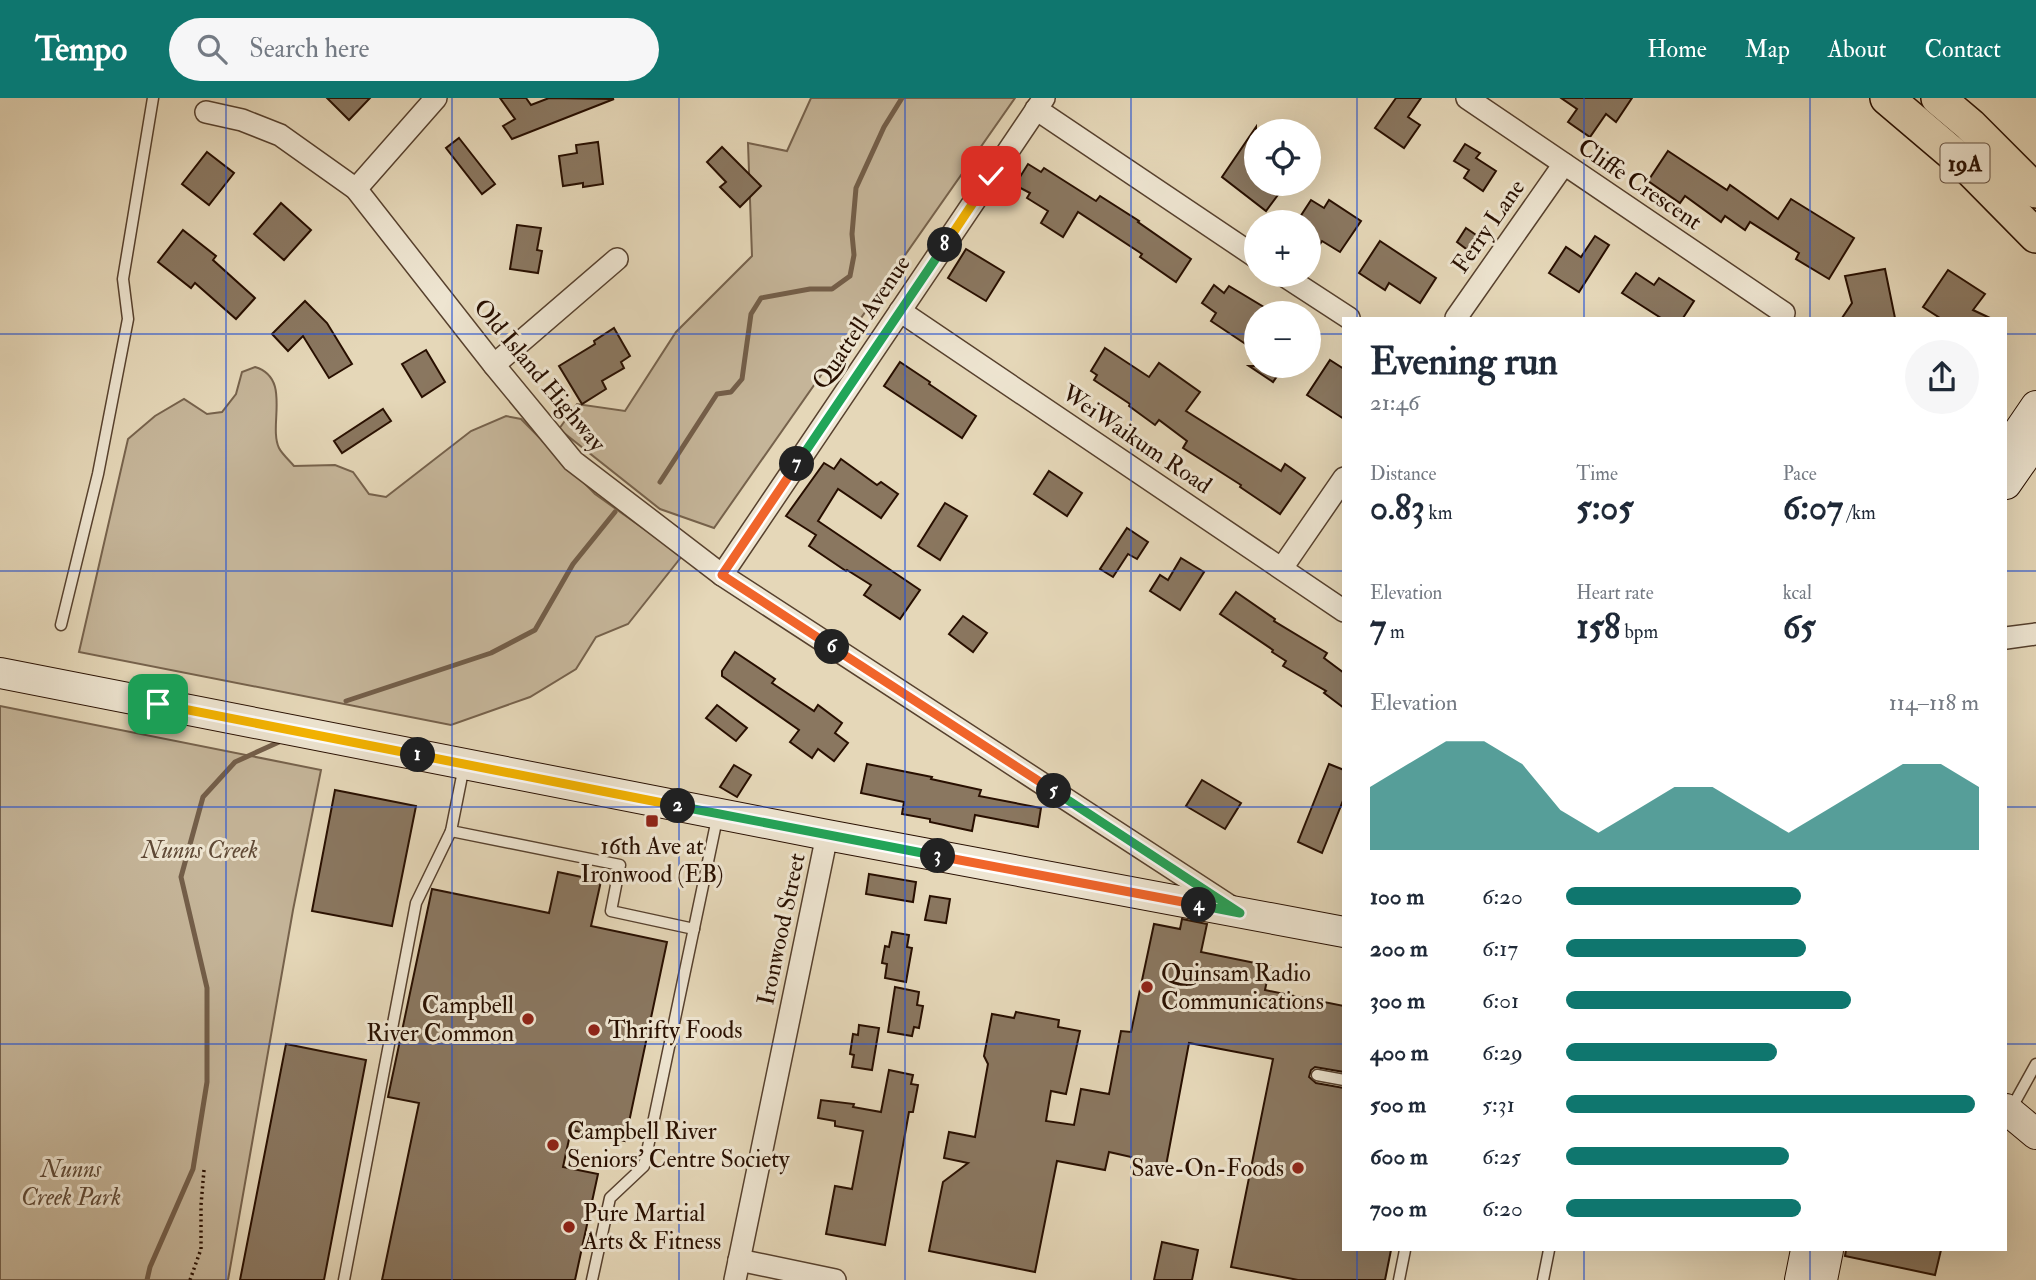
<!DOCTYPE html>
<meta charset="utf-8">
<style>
:root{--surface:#fff;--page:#f6f6f7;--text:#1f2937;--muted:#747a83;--accent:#0f766e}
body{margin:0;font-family:"IM FELL Double Pica",serif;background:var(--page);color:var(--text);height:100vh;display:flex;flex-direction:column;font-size:26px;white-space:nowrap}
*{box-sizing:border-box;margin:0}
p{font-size:23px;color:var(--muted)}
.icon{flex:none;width:38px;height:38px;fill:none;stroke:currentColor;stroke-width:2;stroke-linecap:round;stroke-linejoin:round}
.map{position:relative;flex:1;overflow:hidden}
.drawer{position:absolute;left:1342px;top:219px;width:665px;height:934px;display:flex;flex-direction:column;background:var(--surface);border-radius:0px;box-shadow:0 7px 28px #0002}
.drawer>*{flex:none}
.buttons{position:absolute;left:1244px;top:21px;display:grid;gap:14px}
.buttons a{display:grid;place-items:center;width:77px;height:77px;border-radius:50%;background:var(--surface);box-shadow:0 7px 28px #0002;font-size:35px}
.pin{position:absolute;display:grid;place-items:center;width:60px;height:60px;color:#fff;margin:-30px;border-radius:14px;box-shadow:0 4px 10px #0006}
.km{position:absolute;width:35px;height:35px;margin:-18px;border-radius:50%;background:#222;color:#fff;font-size:19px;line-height:35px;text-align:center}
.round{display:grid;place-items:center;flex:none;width:74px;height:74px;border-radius:37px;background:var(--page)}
.summary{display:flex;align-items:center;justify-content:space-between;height:119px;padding:0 28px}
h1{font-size:38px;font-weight:700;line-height:52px}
.stats{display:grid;grid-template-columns:repeat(3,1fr);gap:10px;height:119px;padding:7px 28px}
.stats div{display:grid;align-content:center}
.stats b{font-size:35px;font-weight:700}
.stats small{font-size:19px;font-weight:400}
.stats p{font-size:19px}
.chart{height:196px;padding:14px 28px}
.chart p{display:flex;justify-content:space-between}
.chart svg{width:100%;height:126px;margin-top:7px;fill:var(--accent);opacity:.7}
ul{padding:0 28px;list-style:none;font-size:23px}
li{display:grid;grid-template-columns:112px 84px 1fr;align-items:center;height:52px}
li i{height:18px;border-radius:9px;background:var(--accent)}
header{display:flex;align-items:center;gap:42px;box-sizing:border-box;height:98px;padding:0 35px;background:var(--accent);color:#fff}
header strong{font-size:33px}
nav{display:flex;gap:38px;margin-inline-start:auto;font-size:24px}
.search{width:490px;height:63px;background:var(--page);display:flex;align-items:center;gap:18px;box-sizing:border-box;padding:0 24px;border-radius:38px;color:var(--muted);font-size:26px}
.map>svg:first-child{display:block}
</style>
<header>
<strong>Tempo</strong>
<div class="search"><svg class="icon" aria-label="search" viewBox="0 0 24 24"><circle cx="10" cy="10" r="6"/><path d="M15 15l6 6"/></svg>Search here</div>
<nav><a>Home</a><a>Map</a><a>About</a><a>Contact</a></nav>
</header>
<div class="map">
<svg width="2036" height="1182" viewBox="0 0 2036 1182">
<rect width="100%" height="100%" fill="#e5d7b8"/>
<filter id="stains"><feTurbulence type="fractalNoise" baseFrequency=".00286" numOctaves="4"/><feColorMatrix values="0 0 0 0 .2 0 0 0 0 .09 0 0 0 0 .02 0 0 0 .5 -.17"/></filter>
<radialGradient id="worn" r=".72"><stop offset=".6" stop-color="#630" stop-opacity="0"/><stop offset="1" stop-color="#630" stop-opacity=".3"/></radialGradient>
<!-- green -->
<g fill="#c5b599" stroke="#76624c" stroke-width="2">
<path d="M811,0H1015L714,430L660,411L559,331L577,306L625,313L676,234L752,158L748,45L787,53Z"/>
<path d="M255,269C292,280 268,327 279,350C282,356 289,362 294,368L335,367L353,374L369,396L386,399L471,333L506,318L521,321L595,396L682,458L628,526L596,539L576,571L530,599L451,627L79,554L128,341L155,318L184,301L207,316L222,314L236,296L242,274Z"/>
<path d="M0,608L321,672L293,812L228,1182H0Z"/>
</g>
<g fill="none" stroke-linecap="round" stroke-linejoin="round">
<!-- stream -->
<g stroke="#735e49" stroke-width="5">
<path d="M660,384L717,296L731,294L742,281L751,216L761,200L810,191H832L850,178L854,157L852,136L856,90L884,29L902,0"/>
<path d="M346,603L491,555L535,532L573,466L615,414"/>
<path d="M147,1182L150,1169L193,1071L207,984V890L181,779L203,699L235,664L279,644"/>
</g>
</g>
<!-- building -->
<g fill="#8a7760" stroke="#280f00" stroke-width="2">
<path d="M327,0H370L349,22Z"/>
<path d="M500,0H526L531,7L549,0L614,1L512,41L503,28L515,21Z"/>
<path d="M1396,0H1421L1408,19L1420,27L1404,50L1375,30Z"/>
<path d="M1561,0H1632L1616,24L1606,16L1590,39L1568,24L1577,11Z"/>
<path d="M1256,29V54L1249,64L1256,69V86H1286L1266,113L1222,79Z"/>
<path d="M459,40L495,86L482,96L446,50Z"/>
<path d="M598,44L603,86L583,89V85L563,88L559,58L577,55L576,47Z"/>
<path d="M1465,46L1480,55L1476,60L1496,73L1483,93L1464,80L1469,72L1454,63Z"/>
<path d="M722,49L761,88L740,109L720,89L726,84L707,64Z"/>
<path d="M1668,53L1727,92L1730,87L1778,121L1791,101L1854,140L1829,181L1796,161L1799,155L1750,124L1745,132L1725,118L1721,124L1685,98L1680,105L1648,83Z"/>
<path d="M207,54L234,75L209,107L182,86Z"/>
<path d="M1028,66L1041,74L1044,70L1096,103L1100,98L1139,123L1138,124L1191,161L1176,184L1140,159L1142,156L1078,114L1063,139L1041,125L1048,113L1027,100L1030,95L1015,87Z"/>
<path d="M1311,102L1324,110L1329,102L1361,123L1340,154L1322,143L1318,149L1309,143V124L1300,119Z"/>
<path d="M281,105L311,132L284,162L254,136Z"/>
<path d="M517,127L541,130L537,152L542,153L538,175L510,171Z"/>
<path d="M1466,130L1479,139L1469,153L1457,144Z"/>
<path d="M183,132L216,158L213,162L255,200L236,221L195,185L191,190L158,164Z"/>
<path d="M1595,138L1609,147L1579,194L1549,175L1566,149L1581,159Z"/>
<path d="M1380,143L1436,180L1420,205L1389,185L1385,192L1359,175Z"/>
<path d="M966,151L1004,174L986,203L948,180Z"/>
<path d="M1885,171L1895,220H1842L1852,205L1845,178Z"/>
<path d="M1948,172L1985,196L1973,212L1990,220H1940L1923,209Z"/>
<path d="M1636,175L1654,187L1659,180L1694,203L1683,220H1661L1622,195Z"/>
<path d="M1214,187L1224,195L1229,188L1274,215H1256V253L1211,223L1216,215L1202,205Z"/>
<path d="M305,203L327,225L352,266L329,280L303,238L288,253L272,236Z"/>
<path d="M614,230L630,258L621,264L624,270L602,283L606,291L582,306L559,268L595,246L594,243Z"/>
<path d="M1105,250L1149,279L1159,265L1200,294L1186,313L1281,373L1285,366L1305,380L1280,416L1240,389L1241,387L1183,350L1187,343L1159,322L1155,327L1129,308L1130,306L1094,282L1097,277L1091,273Z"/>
<path d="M426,252L445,284L422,299L402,266Z"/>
<path d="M1330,262L1344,271V321L1307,297Z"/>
<path d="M900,264L930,284L929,286L976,318L962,340L884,288Z"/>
<path d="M1249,268H1284L1273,284Z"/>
<path d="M383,311L391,323L342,355L334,343Z"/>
<path d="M841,361L877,387L881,384L898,396L881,420L838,391L818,423L920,492L900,521L864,497L871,487L847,472L846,473L809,448L816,437L786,418L824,365L834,371Z"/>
<path d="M1049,373L1082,395L1067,418L1034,396Z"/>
<path d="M945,405L967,418L940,462L918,448Z"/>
<path d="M1127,430L1148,444L1137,461L1128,456L1113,479L1100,471Z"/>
<path d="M1181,460L1204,474L1180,512L1150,493L1160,477L1168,482Z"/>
<path d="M1236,494L1275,521L1274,523L1327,555L1324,560L1344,575V610L1324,595L1326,593L1283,568L1286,563L1272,554L1273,552L1220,516Z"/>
<path d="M963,518L987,535L973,554L949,536Z"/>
<path d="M735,554L775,581L772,585L814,613L818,607L842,625L835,635L848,645L834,663L818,651L812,660L790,644L799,632L722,578V573Z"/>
<path d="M717,607L747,630L736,643L706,620Z"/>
<path d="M867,666L932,679L931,681L981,692L979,698L1041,710L1038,729L975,717L972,733L930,724V721L902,716L904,704L861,695Z"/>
<path d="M1329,666L1344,672V700L1322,755L1298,744Z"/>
<path d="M734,667L751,677L737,699L720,689Z"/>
<path d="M1202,682L1241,705L1225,731L1186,708Z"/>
<path d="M335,692L416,708L392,828L312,813Z"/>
<path d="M558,774L601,783L591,828L667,844L625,1043L571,1032L563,1069L598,1076L575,1182H382L419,1005L388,999L432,791L549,815Z"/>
<path d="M869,776L916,784L913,804L866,796Z"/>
<path d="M930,798L950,801L946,825L925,822Z"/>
<path d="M1182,821L1207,826L1201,854L1270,868L1265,892L1344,908V974L1315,969L1311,972L1309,979L1316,985L1344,990V1152H1391L1385,1182H1298L1231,1169L1273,961L1189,945L1165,1073L1139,1068L1140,1061L1109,1054L1105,1072L1057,1063L1035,1174L929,1153L943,1084L968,1065L944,1060L949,1034L975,1039L988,966L984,958L992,916L1014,920L1016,914L1059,922L1058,929L1080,933L1066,996L1051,993L1046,1023L1074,1027L1081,991L1109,996L1121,933L1131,934L1154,826L1180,831Z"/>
<path d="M892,834L909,837L907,849L912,850L906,884L885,880L887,866L882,865L885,848L889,849Z"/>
<path d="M895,889L919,894L917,907L923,908L919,930L914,929L912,938L888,934Z"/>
<path d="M859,927L879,930L872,972L852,969L854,957L850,956L853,936L858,937Z"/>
<path d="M286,946L366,962L324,1182H240Z"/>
<path d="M889,972L913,977L911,986L918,987L913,1014H909L885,1147L826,1136L835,1088L852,1091L863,1033L835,1028V1023L818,1020L821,1002L854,1006L853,1009L881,1014Z"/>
<path d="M1162,1144L1198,1152L1192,1182H1154Z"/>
<path d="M1846,1152H1941L1935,1177L1845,1158Z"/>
</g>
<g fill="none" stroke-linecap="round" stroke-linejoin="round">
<!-- lane casing -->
<g stroke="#57412e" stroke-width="13">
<g id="lane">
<path d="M61,527L98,376L128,221L123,181L153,0"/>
<path d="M464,668L451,733L620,767L611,813L694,831"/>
<path d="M1317,977L1344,982"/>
<path d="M2011,1011L2036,966"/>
<path d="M344,1182L416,805L451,733"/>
<path d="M592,1182L610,1100L644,1068L718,716"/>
<path d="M1399,1182L1405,1152"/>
<path d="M1543,1182L1549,1152"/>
</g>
</g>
<!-- street casing -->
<g stroke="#57412e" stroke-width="24">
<g id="street">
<path d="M1467,0L1784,215"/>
<path d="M1036,11L1256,159"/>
<path d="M206,14L242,22L280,37L356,91L494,267L573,363L722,477L1230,808"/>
<path d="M356,91L436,0"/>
<path d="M1283,177L1349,220"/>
<path d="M900,213L1344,513"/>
<path d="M1456,220L1564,66"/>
<path d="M494,267L617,161"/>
<path d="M1282,470L1344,380"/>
<path d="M722,477L1044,0"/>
<path d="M2006,540L2036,536"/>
<path d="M739,1162L835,1182"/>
<path d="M735,1182L827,737"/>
</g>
</g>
<!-- secondary casing -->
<g stroke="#280f00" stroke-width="32">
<g id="secondary">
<path d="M2006,352L2036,308"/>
<path d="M2006,386L2036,343"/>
<path d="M0,575L827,737L1344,834"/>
<path d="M2006,1011L2036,1036"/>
<path d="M1800,1182L1806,1152"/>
<path d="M1822,1182L1828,1152"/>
</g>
</g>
<!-- primary casing -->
<g stroke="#280f00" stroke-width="36">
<g id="primary">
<path d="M1887,0L1967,68L2036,138"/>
<path d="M1938,0L1970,27L2036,93"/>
</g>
</g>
<!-- path -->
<path stroke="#280f00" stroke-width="3.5" stroke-dasharray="2 3.5" stroke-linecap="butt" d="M190,1182L201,1151V1107L204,1072"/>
<!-- lane -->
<use href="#lane" stroke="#eee5d1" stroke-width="10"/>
<!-- street -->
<use href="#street" stroke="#eee5d1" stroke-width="21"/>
<!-- secondary -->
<use href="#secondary" stroke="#eee5d1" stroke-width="30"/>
<!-- primary -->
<use href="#primary" stroke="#e5d7b8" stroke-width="33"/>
</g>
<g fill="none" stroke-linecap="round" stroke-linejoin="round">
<!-- split-1 casing -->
<g stroke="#fff" stroke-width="14">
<path id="split-1" d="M158,606L418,657"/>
</g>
<!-- split-2 casing -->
<g stroke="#fff" stroke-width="14">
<path id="split-2" d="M418,657L678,708"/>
</g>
<!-- split-3 casing -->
<g stroke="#fff" stroke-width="14">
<path id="split-3" d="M678,708L938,758"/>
</g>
<!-- split-4 casing -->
<g stroke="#fff" stroke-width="14">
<path id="split-4" d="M938,758L1199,807"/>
</g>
<!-- split-5 casing -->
<g stroke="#fff" stroke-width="14">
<path id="split-5" d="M1054,693L1240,815L1199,807"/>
</g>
<!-- split-6 casing -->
<g stroke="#fff" stroke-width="14">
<path id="split-6" d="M832,549L1054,693"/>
</g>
<!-- split-7 casing -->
<g stroke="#fff" stroke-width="14">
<path id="split-7" d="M797,366L722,477L832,549"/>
</g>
<!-- split-8 casing -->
<g stroke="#fff" stroke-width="14">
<path id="split-8" d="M797,366L945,147"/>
</g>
<!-- split-9 casing -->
<g stroke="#fff" stroke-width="14">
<path id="split-9" d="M945,147L991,78"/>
</g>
<!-- split-1 -->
<use href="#split-1" stroke="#f5b400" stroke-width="9"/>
<!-- split-2 -->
<use href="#split-2" stroke="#f5b400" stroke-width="9"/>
<!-- split-3 -->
<use href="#split-3" stroke="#22a559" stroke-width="9"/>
<!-- split-4 -->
<use href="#split-4" stroke="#f0652b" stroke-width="9"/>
<!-- split-5 -->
<use href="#split-5" stroke="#22a559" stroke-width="9"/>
<!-- split-6 -->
<use href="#split-6" stroke="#f0652b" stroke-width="9"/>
<!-- split-7 -->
<use href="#split-7" stroke="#f0652b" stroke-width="9"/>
<!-- split-8 -->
<use href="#split-8" stroke="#22a559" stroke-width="9"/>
<!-- split-9 -->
<use href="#split-9" stroke="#f5b400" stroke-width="9"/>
</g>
<!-- grid -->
<path fill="none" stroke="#1d4ed8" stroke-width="2" stroke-opacity="0.55" d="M226,0V1182M452,0V1182M679,0V1182M905,0V1182M1131,0V1182M1357,0V220M1584,0V220M1810,0V220M0,236H1256M1309,236H1344M2006,236H2036M0,473H1344M2006,473H2036M0,709H1344M2006,709H2036M0,946H1344M2006,946H2036M1357,1152V1182M1584,1152V1182M1810,1152V1182"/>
<!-- markers -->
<g fill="#8f2418" stroke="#eee5d1" stroke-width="2.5">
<rect x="645" y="716" width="14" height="14" rx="3.5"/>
<circle cx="1147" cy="889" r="7"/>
<circle cx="528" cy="921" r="7"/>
<circle cx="594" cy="932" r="7"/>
<circle cx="553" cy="1047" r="7"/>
<circle cx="1298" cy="1070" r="7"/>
<circle cx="569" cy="1129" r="7"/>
</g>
<g text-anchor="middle" stroke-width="6" stroke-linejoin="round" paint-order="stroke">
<!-- shield labels -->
<rect fill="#eee5d1" stroke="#634f3f" stroke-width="2" x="1940.5" y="45.5" width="49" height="39" rx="5"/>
<g font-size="23" font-weight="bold" fill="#280f00">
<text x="1965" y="73">19A</text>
</g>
<!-- street labels -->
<g font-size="24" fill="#280f00" stroke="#eee5d1">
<text transform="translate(1640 86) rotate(34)" y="8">Cliffe Crescent</text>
<text transform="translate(1488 128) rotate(-55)" y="8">Ferry Lane</text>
<text transform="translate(861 224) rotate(-56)" y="8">Quattell Avenue</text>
<text transform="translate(540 277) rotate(50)" y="8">Old Island Highway</text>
<text transform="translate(1137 341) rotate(34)" y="8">WeiWaikum Road</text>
<text transform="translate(781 831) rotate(-78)" y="8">Ironwood Street</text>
</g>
<!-- poi labels -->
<g font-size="24" fill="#280f00" stroke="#eee5d1" text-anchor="start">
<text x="652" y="756" text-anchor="middle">16th Ave at<tspan x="652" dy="28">Ironwood (EB)</tspan></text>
<text x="1161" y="883">Quinsam Radio<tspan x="1161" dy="28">Communications</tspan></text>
<text x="514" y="915" text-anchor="end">Campbell<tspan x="514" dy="28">River Common</tspan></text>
<text x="608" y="940">Thrifty Foods</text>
<text x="567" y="1041">Campbell River<tspan x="567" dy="28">Seniors' Centre Society</tspan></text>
<text x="1284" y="1078" text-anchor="end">Save-On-Foods</text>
<text x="583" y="1123">Pure Martial<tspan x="583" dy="28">Arts &amp; Fitness</tspan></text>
</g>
<!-- park labels -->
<g font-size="24" font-style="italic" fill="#5f4936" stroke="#eee5d1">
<text x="200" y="760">Nunns Creek</text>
<text x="71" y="1079">Nunns<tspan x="71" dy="28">Creek Park</tspan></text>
</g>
</g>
<rect width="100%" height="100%" filter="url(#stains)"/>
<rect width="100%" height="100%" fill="url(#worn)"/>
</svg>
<div class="buttons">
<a><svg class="icon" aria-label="locate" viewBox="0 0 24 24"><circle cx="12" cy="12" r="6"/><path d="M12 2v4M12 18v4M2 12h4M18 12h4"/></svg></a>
<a>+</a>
<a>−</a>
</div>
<div class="pin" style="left:158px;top:606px;background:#1e9e55"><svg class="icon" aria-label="arrive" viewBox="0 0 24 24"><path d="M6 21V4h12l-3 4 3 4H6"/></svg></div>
<div class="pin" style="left:991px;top:78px;background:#d93025"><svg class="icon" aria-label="check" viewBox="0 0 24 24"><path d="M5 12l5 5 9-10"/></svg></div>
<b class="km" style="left:418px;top:657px">1</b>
<b class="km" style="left:678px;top:708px">2</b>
<b class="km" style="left:938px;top:758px">3</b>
<b class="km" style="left:1199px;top:807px">4</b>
<b class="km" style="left:1054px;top:693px">5</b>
<b class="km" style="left:832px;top:549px">6</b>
<b class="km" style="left:797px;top:366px">7</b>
<b class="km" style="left:945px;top:147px">8</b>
<section class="drawer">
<div class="summary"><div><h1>Evening run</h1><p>21:46</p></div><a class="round"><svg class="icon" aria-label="share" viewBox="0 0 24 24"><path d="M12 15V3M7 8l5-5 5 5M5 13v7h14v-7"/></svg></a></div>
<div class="stats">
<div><p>Distance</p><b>0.83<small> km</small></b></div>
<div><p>Time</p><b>5:05</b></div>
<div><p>Pace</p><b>6:07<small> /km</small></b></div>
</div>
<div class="stats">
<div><p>Elevation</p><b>7<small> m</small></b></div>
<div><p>Heart rate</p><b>158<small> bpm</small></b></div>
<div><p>kcal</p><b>65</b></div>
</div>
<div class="chart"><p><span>Elevation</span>114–118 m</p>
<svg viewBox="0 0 160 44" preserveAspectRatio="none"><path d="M0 44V22L10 14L20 6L30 6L40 14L50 30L60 38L70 30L80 22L90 22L100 30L110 38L120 30L130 22L140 14L150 14L160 22V44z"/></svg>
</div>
<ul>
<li><b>100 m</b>6:20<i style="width:57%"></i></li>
<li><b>200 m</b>6:17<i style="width:58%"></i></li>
<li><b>300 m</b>6:01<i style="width:69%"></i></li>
<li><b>400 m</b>6:29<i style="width:51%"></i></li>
<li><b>500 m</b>5:31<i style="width:99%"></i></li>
<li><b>600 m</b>6:25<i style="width:54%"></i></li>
<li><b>700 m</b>6:20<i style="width:57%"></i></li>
</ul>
</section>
</div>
